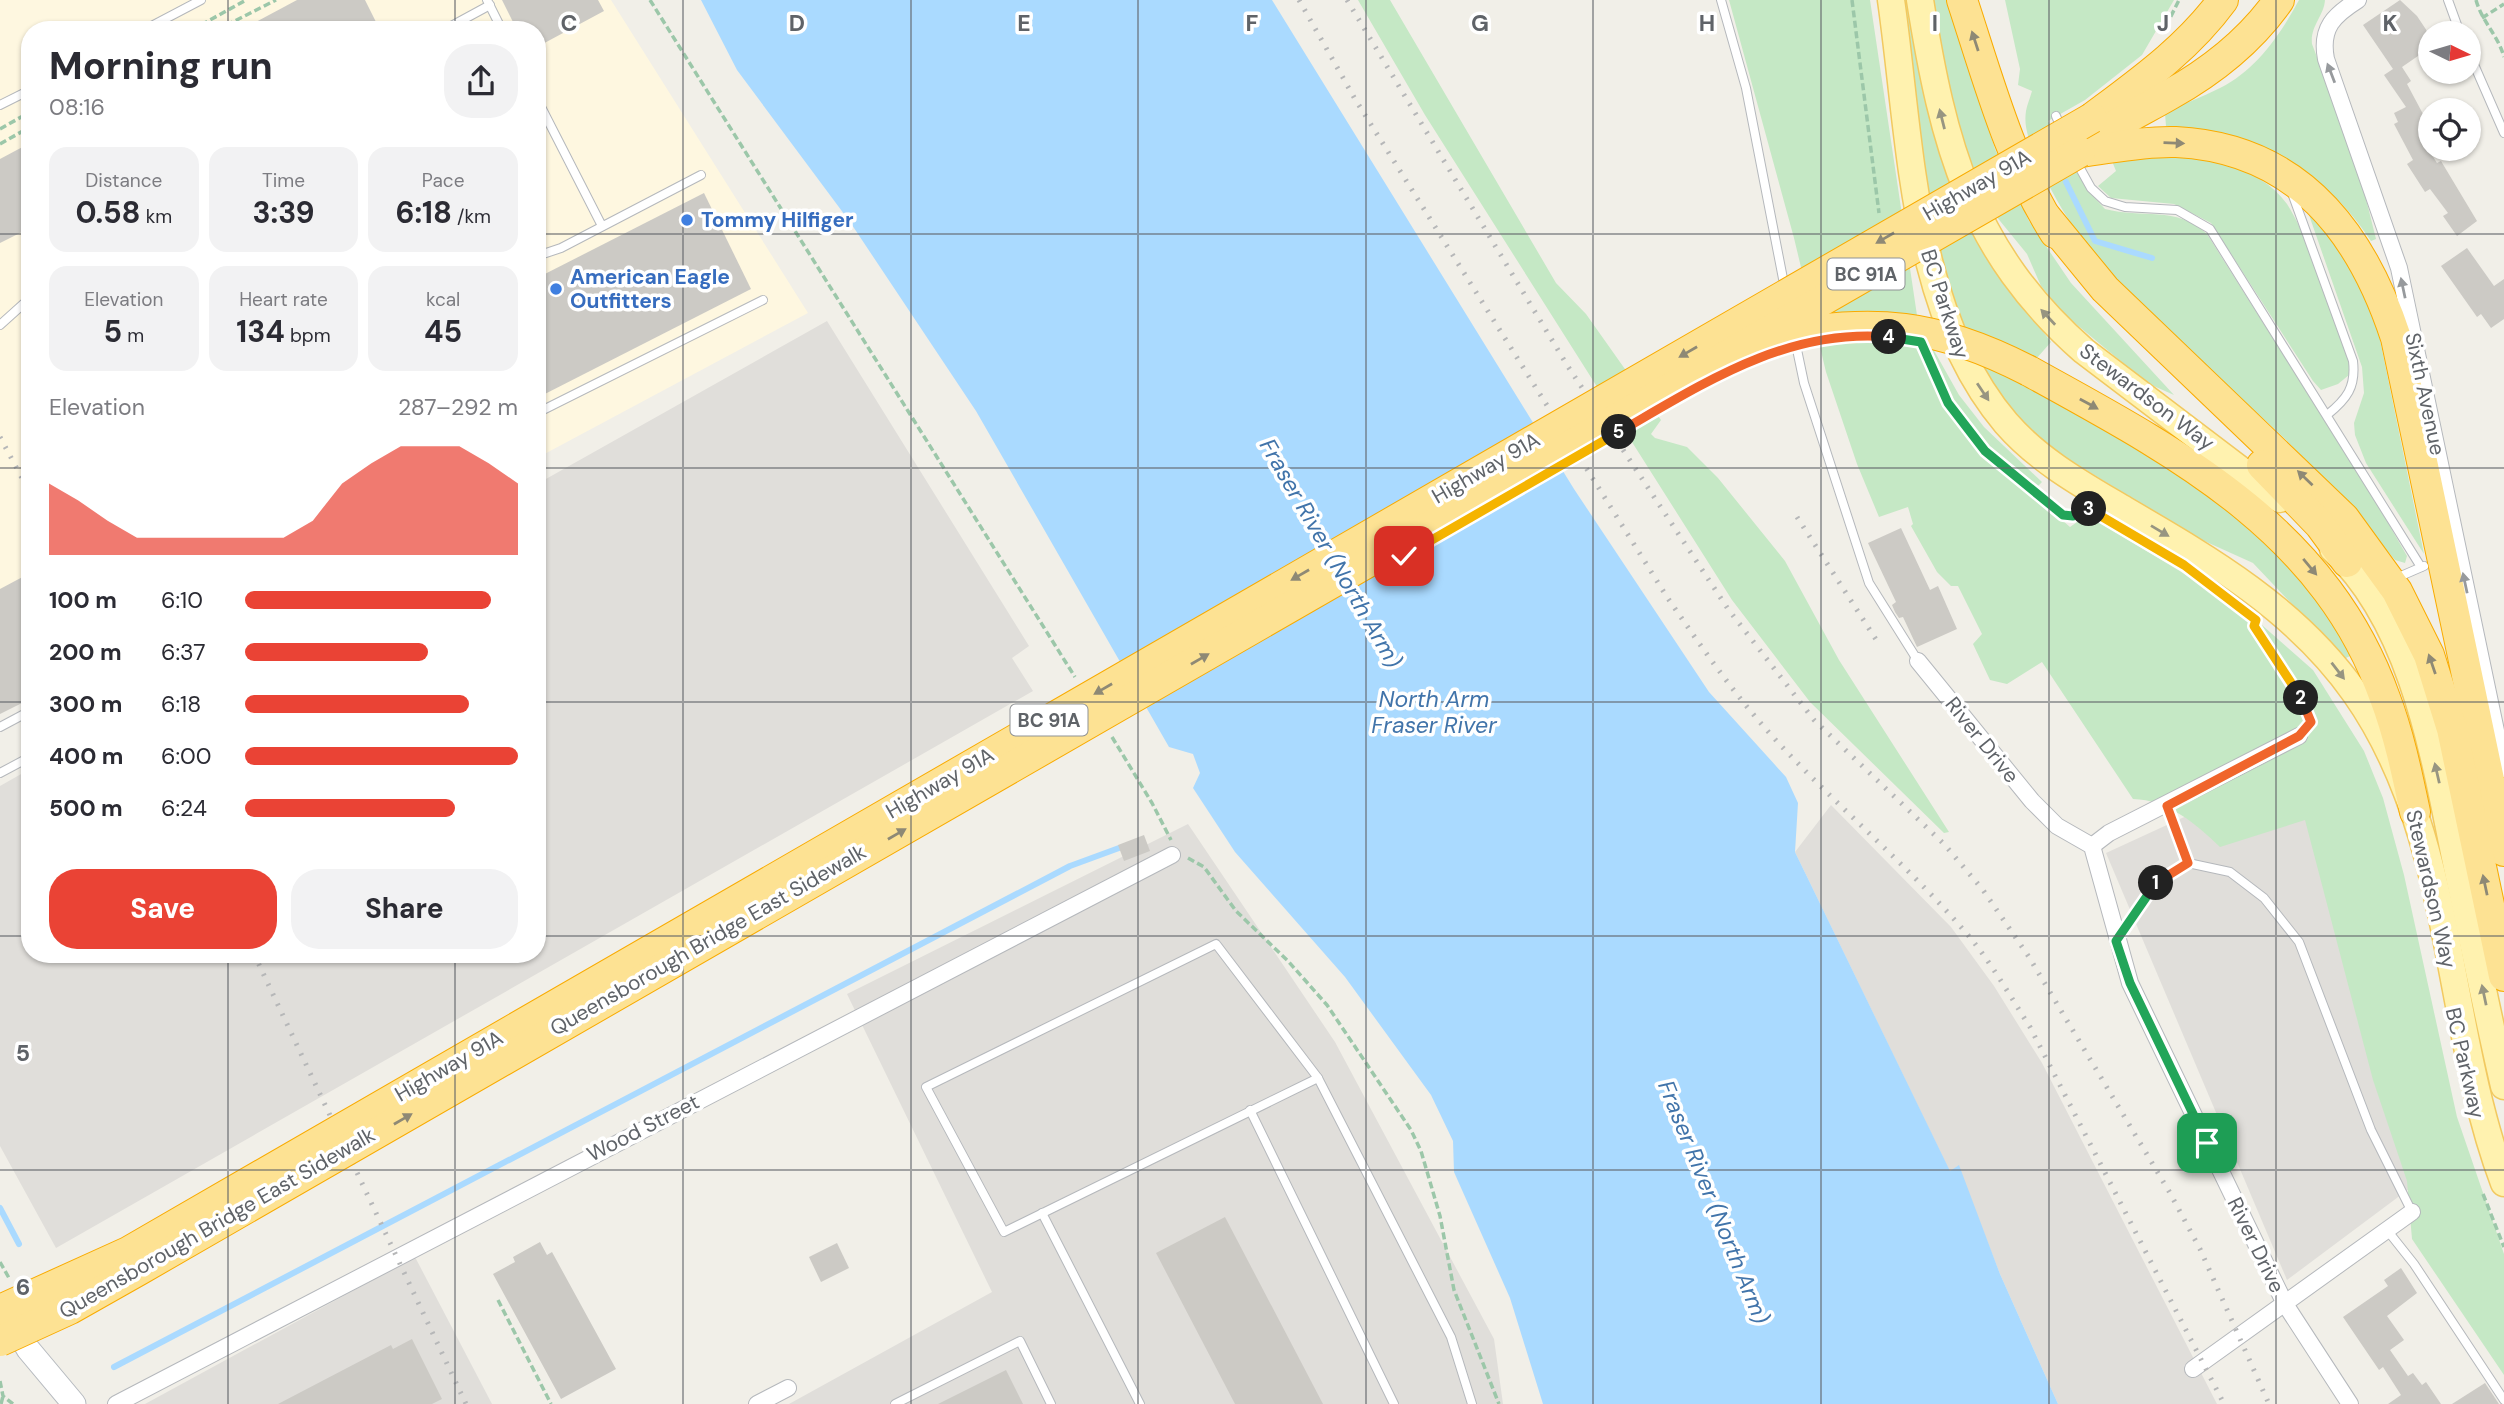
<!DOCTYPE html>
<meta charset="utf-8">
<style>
:root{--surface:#fff;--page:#f2f2f3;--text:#2b2b33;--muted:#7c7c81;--accent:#ea4335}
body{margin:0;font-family:"DM Sans",sans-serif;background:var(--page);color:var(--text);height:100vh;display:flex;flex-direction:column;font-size:26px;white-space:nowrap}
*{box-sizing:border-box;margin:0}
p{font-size:23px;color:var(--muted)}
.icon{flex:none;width:38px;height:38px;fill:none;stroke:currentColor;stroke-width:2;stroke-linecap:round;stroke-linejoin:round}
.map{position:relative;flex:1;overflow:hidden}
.drawer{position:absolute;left:21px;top:21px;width:525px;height:942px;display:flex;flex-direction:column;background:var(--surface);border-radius:28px;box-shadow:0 2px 5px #0004}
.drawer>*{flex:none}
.needle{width:46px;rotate:95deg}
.tools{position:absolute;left:2418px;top:21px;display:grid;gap:14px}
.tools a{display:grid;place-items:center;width:63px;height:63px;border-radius:50%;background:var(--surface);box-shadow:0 2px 5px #0004;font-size:35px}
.pin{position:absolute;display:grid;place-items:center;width:60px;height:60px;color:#fff;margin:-30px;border-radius:14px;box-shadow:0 4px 10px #0006}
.km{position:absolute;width:35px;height:35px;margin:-18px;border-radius:50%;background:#222;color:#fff;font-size:19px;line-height:35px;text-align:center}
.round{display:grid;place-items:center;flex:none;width:74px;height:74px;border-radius:28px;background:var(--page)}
.head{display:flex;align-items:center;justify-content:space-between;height:119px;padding:0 28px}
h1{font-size:38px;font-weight:700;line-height:52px}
.metrics{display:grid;grid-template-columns:repeat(3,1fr);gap:10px;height:119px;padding:7px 28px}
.metrics div{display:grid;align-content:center;border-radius:18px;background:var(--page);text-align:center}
.metrics b{font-size:30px;font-weight:700}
.metrics small{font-size:19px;font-weight:400}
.metrics p{font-size:19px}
.chart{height:196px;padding:14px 28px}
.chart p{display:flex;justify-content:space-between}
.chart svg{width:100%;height:126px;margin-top:7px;fill:var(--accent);opacity:.7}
.action{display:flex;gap:14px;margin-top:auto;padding:14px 28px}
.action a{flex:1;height:80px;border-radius:28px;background:var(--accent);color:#fff;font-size:28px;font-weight:700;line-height:80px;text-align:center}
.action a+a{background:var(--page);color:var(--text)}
ul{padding:0 28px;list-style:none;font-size:23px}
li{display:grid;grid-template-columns:112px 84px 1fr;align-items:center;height:52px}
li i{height:18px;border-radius:9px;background:var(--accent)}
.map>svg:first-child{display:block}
</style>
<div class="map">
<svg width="2504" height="1404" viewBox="0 0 2504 1404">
<rect width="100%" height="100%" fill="#f1efe8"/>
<!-- commercial -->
<path fill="#fef7e0" d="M0,0H611L808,313L537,458V30H30V696L0,712Z"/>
<!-- industrial -->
<g fill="#e0deda">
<path d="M827,321L1029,646L1012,658L1033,691L56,1248L0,1146V786L30,769V954H537V484Z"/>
<path d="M2330,750L2433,1171L2287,1280L2106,853Z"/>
<path d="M1831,805L1951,927L1994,986L2042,1063L2217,1404H2058L2000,1274L1958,1166L1950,1172L1795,852Z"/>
<path d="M1188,824L1335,1042L1494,1339L1503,1404H789L992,1292L847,994Z"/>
<path d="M415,1257L492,1404H145Z"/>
</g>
<!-- green -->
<g fill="#c5e8c5">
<path d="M1358,0H1390L1556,283L1586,314L1661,420L1651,434L1655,438L1687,447L1718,478L1785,561L1839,660L1949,832L1944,833L1810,702L1732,600L1425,115Z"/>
<path d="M1729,0H1870L1918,322L1959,395L1984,427L2042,482L2031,493L2070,527L2087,515L2246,611L2313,670L2364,751L2383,798L2404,875L2457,1117L2504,1254V1375L2412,1239L2407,1181L2373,1080L2305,820L2220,847C2195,823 2168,800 2133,799L2042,662L2007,684L1990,680L1973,644L1982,634L1958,586H1951L1937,572L1911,526L1913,524L1908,507L1879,517L1857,464L1826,372L1794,238Z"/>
<path d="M1900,0H1909L1999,274L2051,342L2036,359L2123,438L2203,489L2299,574L2354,654L2344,659L2253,563L2191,535L2046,445L2009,411L1987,382L1958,321L1932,219Z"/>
<path d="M1933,0H1947L1995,149L2029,221L2071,283L2174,395L2147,383L2064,314L2041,286L2027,254L1996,216L1969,165L1950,95Z"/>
<path d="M2005,0H2174L2142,55L2085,100L2048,121L2090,193L2105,209C2142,219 2176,205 2207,234L2372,495L2407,556L2405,563L2395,560C2360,518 2324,477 2284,438C2194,352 2088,280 2038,162C2032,146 2023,130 2026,111C2027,105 2030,98 2032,91L2018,85L2020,69Z"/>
<path d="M2299,0H2325C2324,16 2310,26 2312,44L2357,163L2376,239L2371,241C2321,165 2254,138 2166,126L2165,113C2183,104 2202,97 2220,88C2256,70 2280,35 2299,0Z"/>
<path d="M2155,156C2199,157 2259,164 2287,204C2305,232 2315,268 2327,298C2336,321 2354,350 2349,375L2338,384L2321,390L2313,381L2211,223L2174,204L2111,198L2098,186L2116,171L2112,161Z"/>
<path d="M2309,215L2335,240L2357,278L2378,330L2424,554L2366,463L2355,435L2354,423L2364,393L2362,367Z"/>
</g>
<!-- water -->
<path fill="#aadaff" d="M701,0H1272L1574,489L1709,692L1786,777L1798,803L1795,852L1950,1171L1959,1165L2000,1274L2058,1404H1543L1510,1298L1454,1172L1453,1141L1431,1095L1345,977L1235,852L1193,788L1200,773L1193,754L1169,747L976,411L850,222L737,70Z"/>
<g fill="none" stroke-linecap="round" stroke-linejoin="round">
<!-- stream -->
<g stroke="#aadaff" stroke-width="6">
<path d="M2066,182L2095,241L2152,258"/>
<path d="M0,1208L19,1244"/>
<path d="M114,1367L1070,866L1119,848"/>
</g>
</g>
<!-- building -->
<g fill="#cccac5">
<path d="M297,0H365L380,30H241Z"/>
<path d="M502,0H598L604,11L537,47V30H517Z"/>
<path d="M2400,0L2417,16L2431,37V47L2402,67L2411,81L2407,84L2431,129L2419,135L2437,163L2441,161L2477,221L2457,236L2443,216L2448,213L2430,189L2425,192L2407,164L2413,160L2394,124L2398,122L2394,113L2406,107L2384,75L2393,69L2363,25Z"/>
<path d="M30,143V228L0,243V159Z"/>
<path d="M704,193L751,289L537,398V278Z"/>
<path d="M2467,248L2494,286L2504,279V319L2491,328L2481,314L2477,317L2441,266Z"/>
<path d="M1901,528L1930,590L1938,586L1957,629L1917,647L1903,617L1899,618L1895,612L1892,605L1896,602L1868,543Z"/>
<path d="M30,573V699L0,714V589Z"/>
<path d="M1144,835L1150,851L1124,861L1118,845Z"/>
<path d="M1225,1217L1323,1404H1235L1156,1253Z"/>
<path d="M540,1242L547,1255L552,1252L616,1369L561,1399L493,1274L515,1262L513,1257Z"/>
<path d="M837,1243L849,1268L821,1282L809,1257Z"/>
<path d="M2401,1268L2417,1293L2387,1316L2404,1340L2390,1350L2408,1376L2413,1373L2422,1385L2426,1382L2441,1404H2388L2401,1395L2383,1367L2379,1370L2343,1317L2388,1286L2384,1280Z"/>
<path d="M412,1339L442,1399L432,1404H278L391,1345L393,1349Z"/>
<path d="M1006,1370L1023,1404H938Z"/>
<path d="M2485,1383L2499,1404H2452Z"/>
</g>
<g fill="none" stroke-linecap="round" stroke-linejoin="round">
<!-- lane casing -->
<g stroke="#b5b8bc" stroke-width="10">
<g id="lane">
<path d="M487,0L502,30"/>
<path d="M1721,0L1746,88L1785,289"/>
<path d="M2448,0L2460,33"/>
<path d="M144,30L201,0"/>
<path d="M444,30L490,5"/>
<path d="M2469,53L2504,133"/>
<path d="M537,99L602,226"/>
<path d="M0,105L30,90"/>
<path d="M2056,116L2062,130"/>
<path d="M2076,161L2091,188L2105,201L2125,207L2177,210L2210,229L2421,567"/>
<path d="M2292,193L2353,361C2356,387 2347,399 2327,415"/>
<path d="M537,256L561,248L701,175"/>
<path d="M0,325L30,298"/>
<path d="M1795,340L1804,383L1869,583L1918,661"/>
<path d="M537,413L763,300"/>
<path d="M2394,579L2424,566"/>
<path d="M0,727L30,711"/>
<path d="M0,773L30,757"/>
<path d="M2167,806L2188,863"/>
<path d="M2118,938L2156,883L2188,863L2230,872L2264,898L2299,942L2371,1130L2412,1212"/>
<path d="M1216,944L1318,1078L1004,1232L926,1087Z"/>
<path d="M1318,1078L1451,1337L1472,1404"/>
<path d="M1250,1110L1394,1404"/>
<path d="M1042,1213L1140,1404"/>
<path d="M2387,1230L2414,1264L2504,1400"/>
<path d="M895,1404L1020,1341L1051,1404"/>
</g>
</g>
<!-- street casing -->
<g stroke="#b5b8bc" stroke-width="18">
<g id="street">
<path d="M2358,0C2334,15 2320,28 2326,59L2399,268L2504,769"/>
<path d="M1918,661L2032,801L2057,826L2092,846L2130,983L2285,1304L2350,1404"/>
<path d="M2092,846L2109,833L2299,736"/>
<path d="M2193,1369L2412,1212"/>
<path d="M116,1404L1172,855"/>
<path d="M757,1404L788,1388"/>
</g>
</g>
<!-- secondary casing -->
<g stroke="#b6babf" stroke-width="25">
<path id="secondary" d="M10,1318L28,1349L74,1404"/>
</g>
<!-- primary casing -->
<g stroke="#f2c960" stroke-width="29">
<g id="primary">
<path d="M1891,0C1911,139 1911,311 2006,423C2039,461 2083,485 2125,510C2211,560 2297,610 2355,693C2456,836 2444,1024 2504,1183"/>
<path d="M1920,0C1943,144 1970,251 2084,351L2279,499"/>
<path d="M2333,549C2415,625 2435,762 2457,867C2473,940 2487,1013 2504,1086"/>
</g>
</g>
<!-- highway casing -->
<g stroke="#f9ab00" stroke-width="32">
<g id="highway">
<path d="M1962,0C1988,79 2010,162 2055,233"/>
<path d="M2092,118C2140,82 2187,49 2223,0"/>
<path d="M2083,149C2108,126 2140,112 2169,95C2212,71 2251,40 2279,0"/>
<path d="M2080,152C2112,148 2143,141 2176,142C2297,148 2361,231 2396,338L2504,851"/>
<path d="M2046,217L2105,289L2344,518L2397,591L2429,655L2452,729L2504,976"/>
<path d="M2029,371C2176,452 2325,529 2385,698C2399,735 2407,774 2415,812"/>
<path d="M2262,465L2320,525L2347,562"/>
</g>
</g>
<!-- path -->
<g stroke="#9cc7a9" stroke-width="3.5" stroke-dasharray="7 3.5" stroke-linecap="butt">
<path d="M650,0L1075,677"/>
<path d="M1852,0L1879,213"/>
<path d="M2476,0C2482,22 2498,35 2504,57"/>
<path d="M2482,18L2504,4"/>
<path d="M2166,26L2179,0"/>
<path d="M192,30L246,0"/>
<path d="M217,30L276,0"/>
<path d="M0,129L30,112"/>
<path d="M0,144L30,127"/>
<path d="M2033,490L2063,515L2073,516L2080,510"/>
<path d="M2255,621L2254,626L2295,685L2310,723"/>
<path d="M1112,737L1152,803L1171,840"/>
<path d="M1188,858L1204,867L1236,911L1288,961L1327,1005L1411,1130L1421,1151L1440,1216L1454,1290L1499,1404"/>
<path d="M2483,1194L2504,1247"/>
<path d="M0,1262L9,1278"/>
<path d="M498,1300L551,1404"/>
<path d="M0,1381L3,1396L13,1404"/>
<path d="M1,1404L3,1396"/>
</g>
<!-- lane -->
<use href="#lane" stroke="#fff" stroke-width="8"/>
<!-- street -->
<use href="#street" stroke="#fff" stroke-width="16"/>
<!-- secondary -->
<use href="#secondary" stroke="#fff" stroke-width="23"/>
<!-- primary -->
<use href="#primary" stroke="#fff2af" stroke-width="26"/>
<!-- highway -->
<use href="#highway" stroke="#fde293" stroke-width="30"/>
<!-- rail -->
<g stroke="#b6b7b8" stroke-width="5" stroke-dasharray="2 9" stroke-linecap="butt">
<path d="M1299,0L1355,99L1667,597C1700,645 1733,693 1773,737C1835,805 1907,864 1967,934C1991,962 2010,996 2030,1027L2224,1404"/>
<path d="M1347,0L1567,365L1728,609L1814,720L1944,844L1983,890L2029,957L2170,1193L2200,1249L2269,1404"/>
<path d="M0,437L30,493"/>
<path d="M1797,517L1877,641"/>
<path d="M254,954L466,1404"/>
</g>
<!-- highway-bridge casing -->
<g stroke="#f9ab00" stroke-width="32" stroke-linecap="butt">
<g id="highway-bridge">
<path d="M1773,337C1875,318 1936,323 2029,371"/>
<path d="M0,1310L128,1252L2092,118"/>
<path d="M0,1341L70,1309L139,1270L2080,152"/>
</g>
</g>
<!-- path-bridge -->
<path stroke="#9cc7a9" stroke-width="3.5" stroke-dasharray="7 3.5" stroke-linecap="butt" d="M1928,357L1948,403L1985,451L2033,490"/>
<!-- highway-bridge -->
<use href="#highway-bridge" stroke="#fde293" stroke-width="30"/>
</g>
<!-- one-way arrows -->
<defs><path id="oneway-solid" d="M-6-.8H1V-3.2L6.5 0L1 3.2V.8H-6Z" transform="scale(1.75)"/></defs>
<g fill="#8e8975">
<use href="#oneway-solid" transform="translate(1975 41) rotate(-108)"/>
<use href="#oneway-solid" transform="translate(2174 143) rotate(2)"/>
<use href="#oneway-solid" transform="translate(1885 238) rotate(150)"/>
<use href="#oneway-solid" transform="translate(1688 352) rotate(150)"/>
<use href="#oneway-solid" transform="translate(2089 404) rotate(29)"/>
<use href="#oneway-solid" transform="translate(2305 478) rotate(-136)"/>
<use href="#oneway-solid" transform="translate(2310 567) rotate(50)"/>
<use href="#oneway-solid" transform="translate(1300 575) rotate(150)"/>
<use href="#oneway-solid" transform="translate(1200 659) rotate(-30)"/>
<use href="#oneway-solid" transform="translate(2432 664) rotate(-109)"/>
<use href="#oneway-solid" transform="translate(1103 689) rotate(150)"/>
<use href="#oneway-solid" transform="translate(897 834) rotate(-30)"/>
<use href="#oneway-solid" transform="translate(2485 885) rotate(-102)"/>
<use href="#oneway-solid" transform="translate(403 1119) rotate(-30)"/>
</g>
<g fill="#979a9d">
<use href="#oneway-solid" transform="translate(2331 73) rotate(-111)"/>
<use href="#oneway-solid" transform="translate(2403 288) rotate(-102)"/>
<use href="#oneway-solid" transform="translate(2465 583) rotate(-102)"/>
</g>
<g fill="#979581">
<use href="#oneway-solid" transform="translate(1942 119) rotate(-104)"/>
<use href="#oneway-solid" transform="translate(2048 317) rotate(-133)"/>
<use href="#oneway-solid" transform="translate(1983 392) rotate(56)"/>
<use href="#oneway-solid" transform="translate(2160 531) rotate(31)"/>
<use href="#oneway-solid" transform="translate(2338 671) rotate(52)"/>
<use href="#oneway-solid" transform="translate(2437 773) rotate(-103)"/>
<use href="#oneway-solid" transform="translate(2484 995) rotate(-102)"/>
</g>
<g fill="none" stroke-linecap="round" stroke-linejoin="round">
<!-- split-1 casing -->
<g stroke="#fff" stroke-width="14">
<path id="split-1" d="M2156,883L2116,941L2130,983L2207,1143"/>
</g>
<!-- split-2 casing -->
<g stroke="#fff" stroke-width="14">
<path id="split-2" d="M2156,883L2188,863L2167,806L2299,736L2311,722L2301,698"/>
</g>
<!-- split-3 casing -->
<g stroke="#fff" stroke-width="14">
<path id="split-3" d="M2089,509L2184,565L2256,620L2254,626L2301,698"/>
</g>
<!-- split-4 casing -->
<g stroke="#fff" stroke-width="14">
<path id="split-4" d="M1889,337L1921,342L1948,403L1985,451L2063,515L2073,516L2083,506L2089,509"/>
</g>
<!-- split-5 casing -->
<g stroke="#fff" stroke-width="14">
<path id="split-5" d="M1619,432C1704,383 1787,328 1889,337"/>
</g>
<!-- split-6 casing -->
<g stroke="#fff" stroke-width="14">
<path id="split-6" d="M1404,556L1619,432"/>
</g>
<!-- split-1 -->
<use href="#split-1" stroke="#22a559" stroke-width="9"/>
<!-- split-2 -->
<use href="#split-2" stroke="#f0652b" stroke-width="9"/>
<!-- split-3 -->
<use href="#split-3" stroke="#f5b400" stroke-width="9"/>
<!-- split-4 -->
<use href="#split-4" stroke="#22a559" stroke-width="9"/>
<!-- split-5 -->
<use href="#split-5" stroke="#f0652b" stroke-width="9"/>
<!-- split-6 -->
<use href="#split-6" stroke="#f5b400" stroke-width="9"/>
</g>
<!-- grid -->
<path fill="none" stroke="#5f6368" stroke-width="2" stroke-opacity="0.55" d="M228,0V30M455,0V30M683,0V1404M911,0V1404M1138,0V1404M1366,0V1404M1593,0V1404M1821,0V1404M2049,0V1404M2276,0V1404M0,234H30M537,234H2504M0,468H30M537,468H2504M0,702H30M537,702H2504M0,936H30M537,936H2504M228,954V1404M455,954V1404M0,1170H2504"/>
<!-- markers -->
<g fill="#3f7fe0" stroke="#fff" stroke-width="2.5">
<circle cx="687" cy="220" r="7"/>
<circle cx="556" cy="289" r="7"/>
</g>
<g text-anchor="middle" stroke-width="7" stroke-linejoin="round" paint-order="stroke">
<!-- shield labels -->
<g fill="#fff" stroke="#8f9295" stroke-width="2">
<rect x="1827.5" y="258.5" width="77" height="31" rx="5"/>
<rect x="1010.5" y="704.5" width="77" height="31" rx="5"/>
</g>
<g font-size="19" font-weight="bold" fill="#5f6368">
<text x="1866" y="281">BC 91A</text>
<text x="1049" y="727">BC 91A</text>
</g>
<!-- street labels -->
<g font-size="21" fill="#5f6368" stroke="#fff">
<text transform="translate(1977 185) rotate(-30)" y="7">Highway 91A</text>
<text transform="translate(1945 304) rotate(72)" y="7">BC Parkway</text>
<text transform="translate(2425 394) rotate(78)" y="7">Sixth Avenue</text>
<text transform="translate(2147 397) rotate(37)" y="7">Stewardson Way</text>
<text transform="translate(1486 468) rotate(-30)" y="7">Highway 91A</text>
<text transform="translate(1982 740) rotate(51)" y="7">River Drive</text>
<text transform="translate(940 783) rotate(-30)" y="7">Highway 91A</text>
<text transform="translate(2431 889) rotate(77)" y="7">Stewardson Way</text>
<text transform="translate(708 940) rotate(-30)" y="7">Queensborough Bridge East Sidewalk</text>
<text transform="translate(2465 1063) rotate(77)" y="7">BC Parkway</text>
<text transform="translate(449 1066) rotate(-30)" y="7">Highway 91A</text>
<text transform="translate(643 1128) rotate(-27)" y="7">Wood Street</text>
<text transform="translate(217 1223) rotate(-30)" y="7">Queensborough Bridge East Sidewalk</text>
<text transform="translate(2256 1245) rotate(64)" y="7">River Drive</text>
</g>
<!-- shop labels -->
<g font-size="21" font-weight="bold" fill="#366cbe" stroke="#fff" text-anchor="start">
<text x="701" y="227">Tommy Hilfiger</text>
<text x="570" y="284">American Eagle<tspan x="570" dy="24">Outfitters</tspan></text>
</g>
<!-- water labels -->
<g font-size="23" font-style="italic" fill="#4174aa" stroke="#fff">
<text transform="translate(1331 553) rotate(60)" y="8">Fraser River (North Arm)</text>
<text x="1434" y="707">North Arm<tspan x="1434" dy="26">Fraser River</tspan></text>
<text transform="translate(1714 1202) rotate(68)" y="8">Fraser River (North Arm)</text>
</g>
</g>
<g font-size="23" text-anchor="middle" font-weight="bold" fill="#5f6368" stroke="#fff" stroke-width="7" stroke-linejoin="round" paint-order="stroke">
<text x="569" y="31">C</text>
<text x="797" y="31">D</text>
<text x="1024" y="31">E</text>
<text x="1252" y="31">F</text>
<text x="1480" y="31">G</text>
<text x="1707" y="31">H</text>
<text x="1935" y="31">I</text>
<text x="2163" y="31">J</text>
<text x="2390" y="31">K</text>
<text x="23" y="1061">5</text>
<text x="23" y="1295">6</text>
</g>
</svg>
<div class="tools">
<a><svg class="needle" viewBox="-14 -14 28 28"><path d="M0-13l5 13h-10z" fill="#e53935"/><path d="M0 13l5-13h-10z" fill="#7c7c81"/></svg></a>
<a><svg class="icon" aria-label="locate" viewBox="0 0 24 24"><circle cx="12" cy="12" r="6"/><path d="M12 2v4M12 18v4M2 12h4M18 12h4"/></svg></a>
</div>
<div class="pin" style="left:2207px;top:1143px;background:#1e9e55"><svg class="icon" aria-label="arrive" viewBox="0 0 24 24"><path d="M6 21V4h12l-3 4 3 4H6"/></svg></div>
<div class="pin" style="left:1404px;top:556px;background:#d93025"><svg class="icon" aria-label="check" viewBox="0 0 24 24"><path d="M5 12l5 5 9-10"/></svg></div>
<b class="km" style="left:2156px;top:883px">1</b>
<b class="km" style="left:2301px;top:698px">2</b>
<b class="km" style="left:2089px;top:509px">3</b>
<b class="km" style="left:1889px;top:337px">4</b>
<b class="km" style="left:1619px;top:432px">5</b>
<section class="drawer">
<div class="head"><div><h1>Morning run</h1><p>08:16</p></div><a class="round"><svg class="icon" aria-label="share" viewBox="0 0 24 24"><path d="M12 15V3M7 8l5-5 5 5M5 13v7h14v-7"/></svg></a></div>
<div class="metrics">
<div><p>Distance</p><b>0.58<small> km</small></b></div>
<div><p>Time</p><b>3:39</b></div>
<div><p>Pace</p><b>6:18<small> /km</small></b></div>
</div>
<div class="metrics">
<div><p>Elevation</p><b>5<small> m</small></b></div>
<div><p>Heart rate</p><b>134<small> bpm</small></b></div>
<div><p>kcal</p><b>45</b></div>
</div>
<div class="chart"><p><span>Elevation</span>287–292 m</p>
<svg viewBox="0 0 160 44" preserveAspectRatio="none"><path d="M0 44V19L10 25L20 32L30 38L40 38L50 38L60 38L70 38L80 38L90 32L100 19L110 12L120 6L130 6L140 6L150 12L160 19V44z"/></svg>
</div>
<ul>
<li><b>100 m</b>6:10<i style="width:90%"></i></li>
<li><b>200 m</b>6:37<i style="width:67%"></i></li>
<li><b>300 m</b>6:18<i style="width:82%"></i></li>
<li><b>400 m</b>6:00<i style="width:100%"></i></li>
<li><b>500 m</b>6:24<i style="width:77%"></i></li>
</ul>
<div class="action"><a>Save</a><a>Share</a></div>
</section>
</div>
